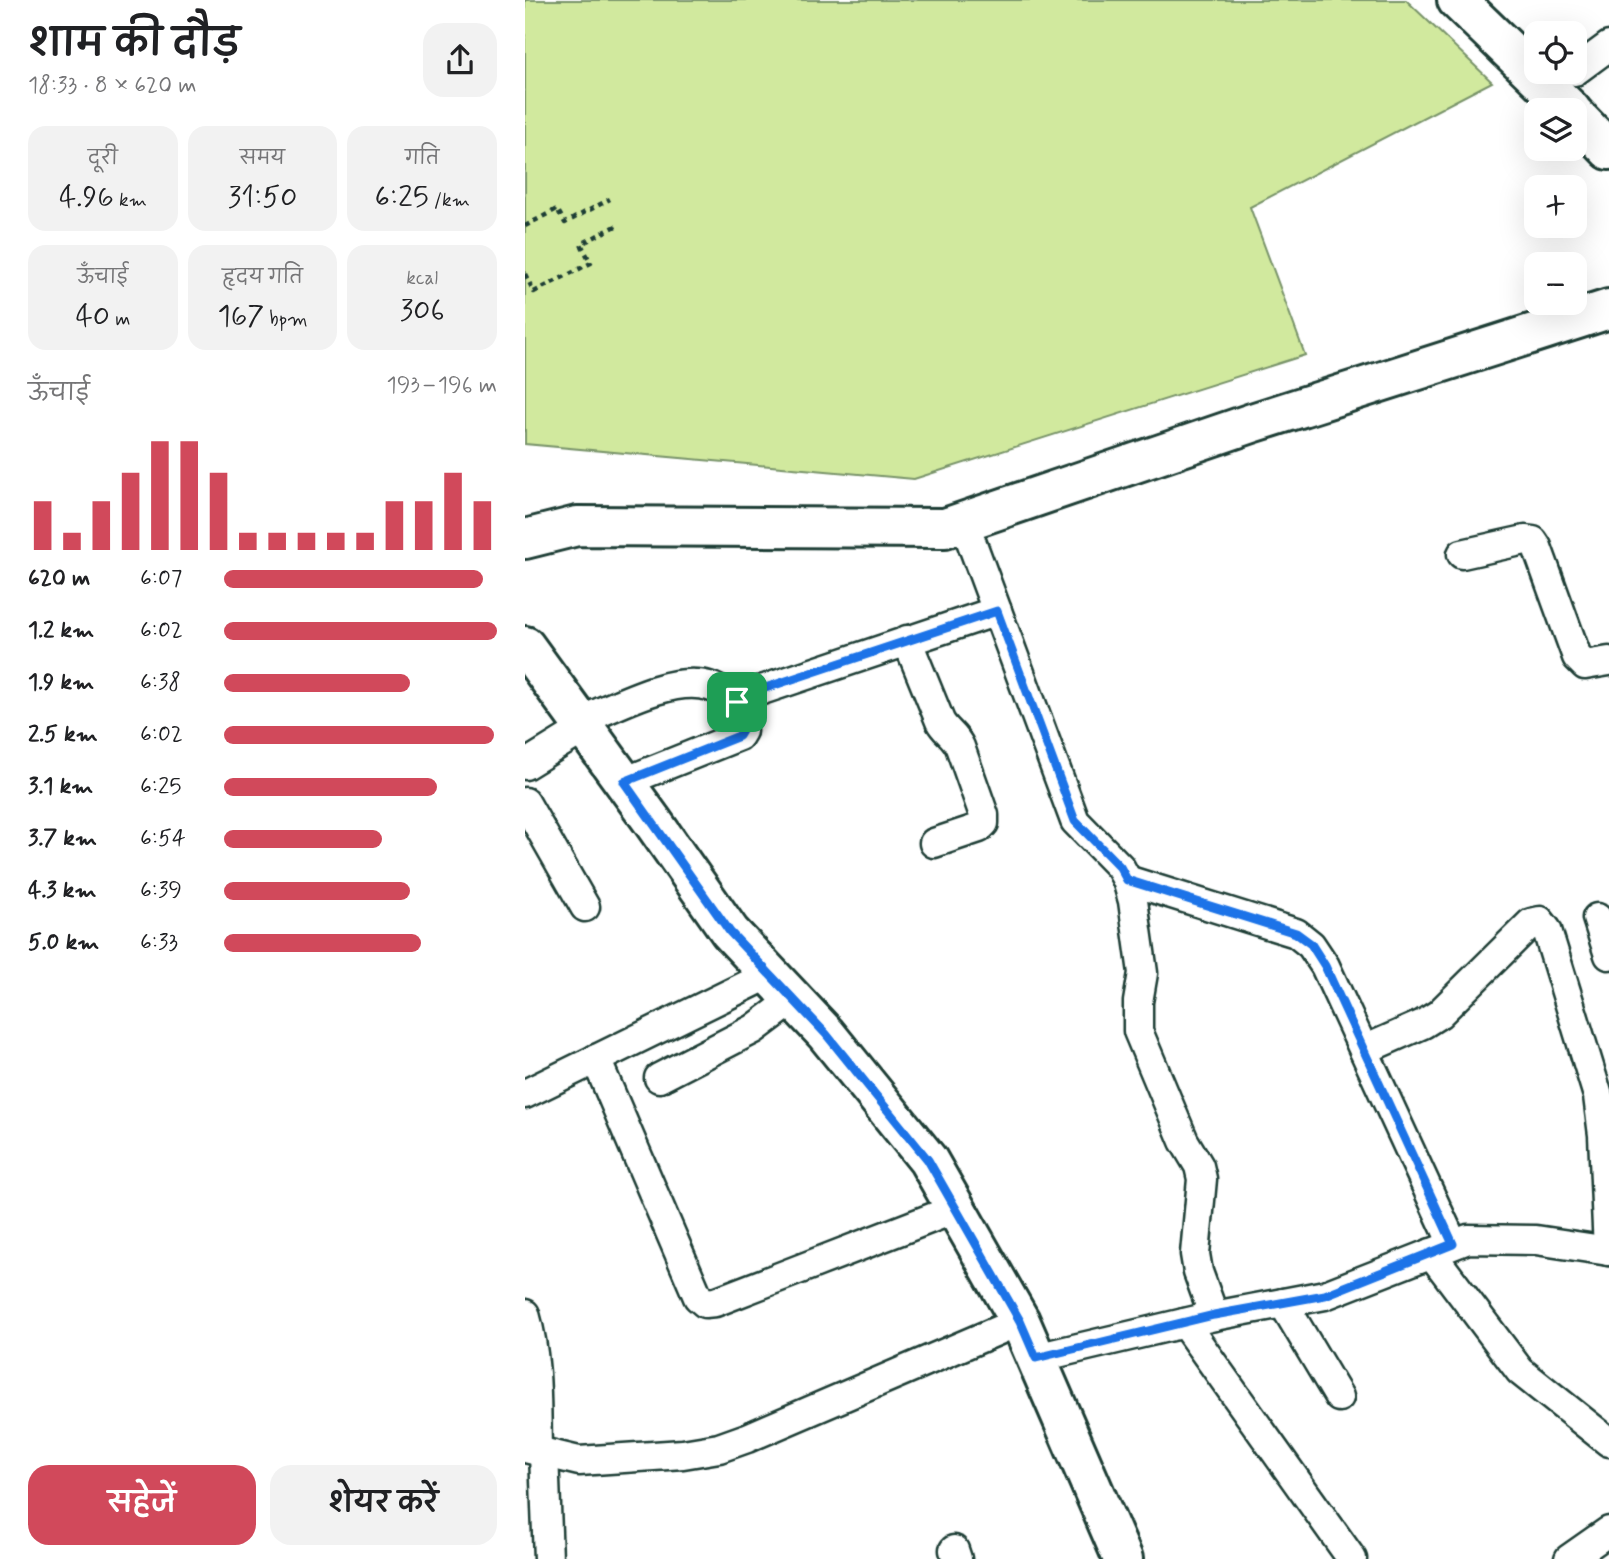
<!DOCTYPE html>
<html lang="hi">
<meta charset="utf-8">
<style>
:root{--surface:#fff;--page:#f2f2f2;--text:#202124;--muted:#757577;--accent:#d1495b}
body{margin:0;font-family:Mynerve,"Playpen Sans Deva",sans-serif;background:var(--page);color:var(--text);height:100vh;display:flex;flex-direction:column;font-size:26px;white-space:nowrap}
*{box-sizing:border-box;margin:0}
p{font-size:23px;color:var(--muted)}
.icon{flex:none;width:38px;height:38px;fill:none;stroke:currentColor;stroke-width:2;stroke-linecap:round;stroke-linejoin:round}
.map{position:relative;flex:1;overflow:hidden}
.details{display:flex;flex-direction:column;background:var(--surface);width:525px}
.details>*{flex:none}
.tools{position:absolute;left:999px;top:21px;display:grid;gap:14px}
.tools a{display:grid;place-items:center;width:63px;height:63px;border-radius:14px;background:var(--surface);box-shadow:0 7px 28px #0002;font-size:35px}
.pin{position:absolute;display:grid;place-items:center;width:60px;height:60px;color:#fff;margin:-30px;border-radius:14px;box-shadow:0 4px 10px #0006}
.round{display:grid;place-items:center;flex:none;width:74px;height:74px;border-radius:21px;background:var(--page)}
.headline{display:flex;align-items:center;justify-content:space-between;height:119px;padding:0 28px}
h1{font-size:38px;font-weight:600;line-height:52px}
.stats{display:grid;grid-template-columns:repeat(3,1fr);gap:10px;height:119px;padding:7px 28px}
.stats div{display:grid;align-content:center;border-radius:18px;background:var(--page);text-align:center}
.stats b{font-size:30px;font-weight:600}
.stats small{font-size:19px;font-weight:400}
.stats p{font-size:19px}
.chart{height:196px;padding:14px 28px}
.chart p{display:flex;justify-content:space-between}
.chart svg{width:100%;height:126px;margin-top:7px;stroke:var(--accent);stroke-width:6}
.cta{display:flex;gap:14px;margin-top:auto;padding:14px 28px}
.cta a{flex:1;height:80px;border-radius:21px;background:var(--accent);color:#fff;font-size:28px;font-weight:600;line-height:80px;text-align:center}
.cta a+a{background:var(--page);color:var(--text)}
ul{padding:0 28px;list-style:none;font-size:23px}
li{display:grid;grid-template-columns:112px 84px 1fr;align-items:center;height:52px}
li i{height:18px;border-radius:9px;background:var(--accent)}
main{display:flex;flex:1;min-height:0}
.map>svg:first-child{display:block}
</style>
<main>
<section class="details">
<div class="headline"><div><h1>शाम की दौड़</h1><p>18:33 · 8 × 620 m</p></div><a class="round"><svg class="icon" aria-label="share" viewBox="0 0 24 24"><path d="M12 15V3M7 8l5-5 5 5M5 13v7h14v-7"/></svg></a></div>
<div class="stats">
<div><p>दूरी</p><b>4.96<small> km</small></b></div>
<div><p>समय</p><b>31:50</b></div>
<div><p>गति</p><b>6:25<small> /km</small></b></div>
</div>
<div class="stats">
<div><p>ऊँचाई</p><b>40<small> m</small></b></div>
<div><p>हृदय गति</p><b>167<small> bpm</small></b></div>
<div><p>kcal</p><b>306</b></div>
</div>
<div class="chart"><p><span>ऊँचाई</span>193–196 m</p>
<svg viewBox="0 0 160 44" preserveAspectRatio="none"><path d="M5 44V27M15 44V38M25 44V27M35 44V17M45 44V6M55 44V6M65 44V17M75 44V38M85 44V38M95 44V38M105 44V38M115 44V38M125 44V27M135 44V27M145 44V17M155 44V27"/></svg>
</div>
<ul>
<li><b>620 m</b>6:07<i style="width:95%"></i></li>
<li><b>1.2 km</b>6:02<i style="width:100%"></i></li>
<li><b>1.9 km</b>6:38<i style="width:68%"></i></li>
<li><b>2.5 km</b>6:02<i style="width:99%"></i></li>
<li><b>3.1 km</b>6:25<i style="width:78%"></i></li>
<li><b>3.7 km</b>6:54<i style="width:58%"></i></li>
<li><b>4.3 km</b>6:39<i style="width:68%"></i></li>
<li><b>5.0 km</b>6:33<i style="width:72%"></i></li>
</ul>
<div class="cta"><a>सहेजें</a><a>शेयर करें</a></div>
</section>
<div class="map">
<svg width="1084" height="1559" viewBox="0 0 1084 1559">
<rect width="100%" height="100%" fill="#fff"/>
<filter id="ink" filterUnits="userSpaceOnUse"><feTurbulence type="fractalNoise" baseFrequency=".0143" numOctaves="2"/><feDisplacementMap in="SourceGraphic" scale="14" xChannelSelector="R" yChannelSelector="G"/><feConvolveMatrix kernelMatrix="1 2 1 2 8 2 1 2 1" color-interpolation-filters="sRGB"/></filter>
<g filter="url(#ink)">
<!-- green -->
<path fill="#d1e99e" stroke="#789369" stroke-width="2" d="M0,0H881L967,82L725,207L780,355L389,479L0,444Z"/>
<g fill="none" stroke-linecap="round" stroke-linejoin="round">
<!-- street casing -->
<g stroke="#1f3d34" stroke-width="33">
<g id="street">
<path d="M1050,71L1084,46"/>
<path d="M439,522L550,821L595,867L602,880L608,901L618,973L613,1002V1031L659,1141L674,1166L677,1179L670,1254L673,1272L689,1316"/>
<path d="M937,554L1000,540L1008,541L1012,547L1052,657L1060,665L1084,661"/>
<path d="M382,640L415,721C420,731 430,735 435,747L459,815V823L454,828L409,843"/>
<path d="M55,721C90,707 146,675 184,686C194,689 203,696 212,702"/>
<path d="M0,765L60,728"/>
<path d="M99,782L214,736L217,731L212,702L216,697L472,611"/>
<path d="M0,802L60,907"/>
<path d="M602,880L771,933L786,945L800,966L928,1244"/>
<path d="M1072,918L1084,955"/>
<path d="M839,1050L898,1024L914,1014L1006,923L1015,921L1022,930L1073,1096L1078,1135L1083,1251"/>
<path d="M71,1059L173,1297L180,1303L190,1302L430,1209"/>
<path d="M134,1078L229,1029L269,999"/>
<path d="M0,1094L245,974"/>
<path d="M906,1253L995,1371L1084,1442"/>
<path d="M758,1303L814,1397"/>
<path d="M0,1314C13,1359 11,1404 12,1451"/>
<path d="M659,1323L827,1559"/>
<path d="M511,1358L689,1316L800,1295L943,1239L1011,1240L1084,1251"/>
<path d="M0,1448L54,1461L158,1454L194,1448L222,1438L495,1321"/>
<path d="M19,1453L23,1559"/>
<path d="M429,1550L432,1559"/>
<path d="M1044,1559L1084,1531"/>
</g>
</g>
<!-- secondary casing -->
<g stroke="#1f3d34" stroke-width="44">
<g id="secondary">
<path d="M932,0L1046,110"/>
<path d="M1050,115L1084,150"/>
<path d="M0,539L52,526L420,528L727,423L1084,309"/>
<path d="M0,646L128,822L205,932L301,1034L403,1160L495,1321L598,1559"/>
</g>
</g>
<!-- path -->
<g stroke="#1f3d34" stroke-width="4.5" stroke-dasharray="5 5" stroke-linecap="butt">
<path d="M0,226L32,209L40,223L85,199"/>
<path d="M0,274L9,292L66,263L56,244L93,225"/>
</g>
<!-- street -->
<use href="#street" stroke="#fff" stroke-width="28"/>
<!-- secondary -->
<use href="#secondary" stroke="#fff" stroke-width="38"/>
</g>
</g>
<g fill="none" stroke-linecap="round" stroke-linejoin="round" filter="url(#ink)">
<!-- route casing -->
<g stroke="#fff" stroke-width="14">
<path id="route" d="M472,611L550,821L595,867L602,880L771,933L786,944L800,966L928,1244L800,1295L689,1315L511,1358L495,1321L403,1160L301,1034L205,932L99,782L214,736L217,731L212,702L222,694Z"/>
</g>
<!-- route -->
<use href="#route" stroke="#1a73e8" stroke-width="9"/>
</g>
</svg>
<div class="tools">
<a><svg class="icon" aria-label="locate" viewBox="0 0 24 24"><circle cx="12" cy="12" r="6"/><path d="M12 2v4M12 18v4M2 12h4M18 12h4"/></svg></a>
<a><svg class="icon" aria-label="layers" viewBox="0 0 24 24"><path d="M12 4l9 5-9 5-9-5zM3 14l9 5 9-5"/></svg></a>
<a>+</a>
<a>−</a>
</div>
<div class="pin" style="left:212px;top:702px;background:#1e9e55"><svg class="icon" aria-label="arrive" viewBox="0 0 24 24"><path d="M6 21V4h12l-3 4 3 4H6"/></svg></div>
</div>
</main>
